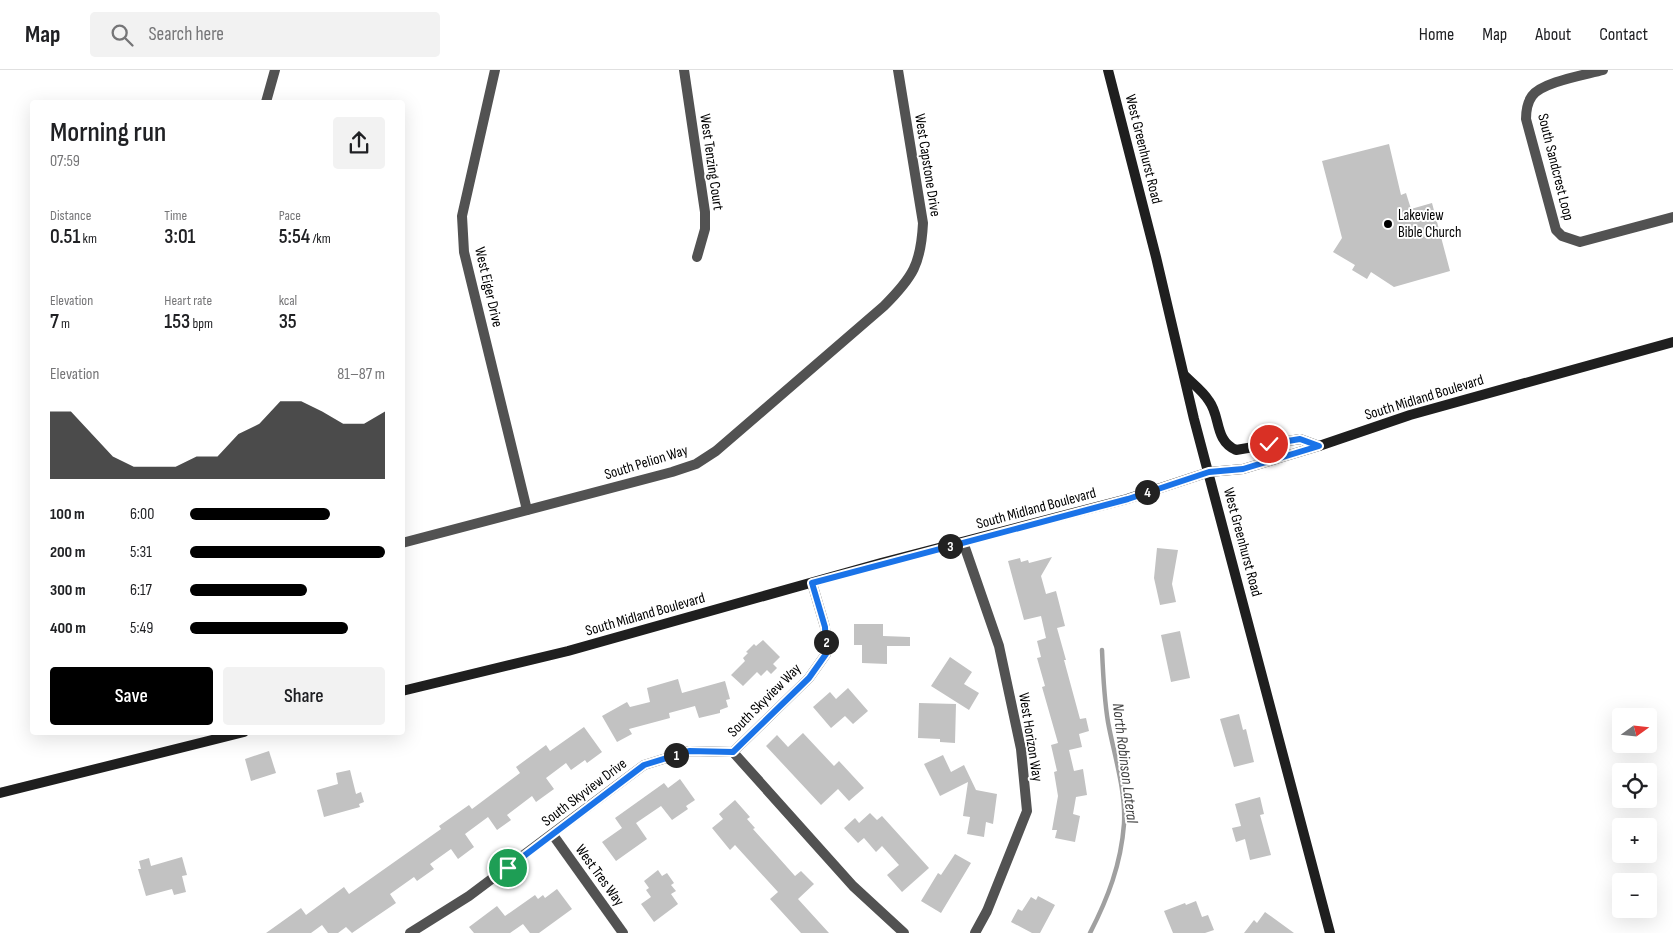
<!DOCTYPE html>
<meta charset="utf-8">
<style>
:root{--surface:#fff;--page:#f2f2f2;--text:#202124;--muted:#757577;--line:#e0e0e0;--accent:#000}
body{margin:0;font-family:"Sofia Sans Condensed",sans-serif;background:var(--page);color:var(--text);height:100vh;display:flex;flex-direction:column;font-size:19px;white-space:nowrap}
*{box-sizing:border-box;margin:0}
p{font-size:16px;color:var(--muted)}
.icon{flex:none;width:28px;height:28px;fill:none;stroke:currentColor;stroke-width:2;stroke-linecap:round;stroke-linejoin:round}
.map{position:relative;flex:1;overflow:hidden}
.side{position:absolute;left:30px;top:30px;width:375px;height:635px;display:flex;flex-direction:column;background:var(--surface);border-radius:5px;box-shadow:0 5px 20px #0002}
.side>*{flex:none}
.needle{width:32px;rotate:75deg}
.fabs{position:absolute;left:1612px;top:638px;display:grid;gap:10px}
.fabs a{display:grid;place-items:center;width:45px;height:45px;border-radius:5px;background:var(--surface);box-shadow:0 5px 20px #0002;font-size:25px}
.pin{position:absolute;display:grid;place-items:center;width:42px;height:42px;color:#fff;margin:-21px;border:2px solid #fff;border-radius:50%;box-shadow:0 1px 5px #0007}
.km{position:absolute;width:25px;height:25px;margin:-12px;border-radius:50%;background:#222;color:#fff;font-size:14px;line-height:25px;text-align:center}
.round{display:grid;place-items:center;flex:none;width:52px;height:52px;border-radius:5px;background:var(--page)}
.overview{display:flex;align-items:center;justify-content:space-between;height:85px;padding:0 20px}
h1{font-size:28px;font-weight:600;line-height:38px}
.stats{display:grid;grid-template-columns:repeat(3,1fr);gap:8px;height:85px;padding:5px 20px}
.stats div{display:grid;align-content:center}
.stats b{font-size:21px;font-weight:600}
.stats small{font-size:14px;font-weight:400}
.stats p{font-size:14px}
.chart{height:140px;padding:10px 20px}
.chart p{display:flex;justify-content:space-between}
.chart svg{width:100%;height:90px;margin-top:5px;fill:var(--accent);opacity:.7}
.cta{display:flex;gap:10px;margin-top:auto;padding:10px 20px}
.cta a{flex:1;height:58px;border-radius:5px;background:var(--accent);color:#fff;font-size:20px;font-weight:600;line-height:58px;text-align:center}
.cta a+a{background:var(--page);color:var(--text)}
ul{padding:0 20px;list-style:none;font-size:16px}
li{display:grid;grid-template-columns:80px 60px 1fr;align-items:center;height:38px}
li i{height:12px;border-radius:6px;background:var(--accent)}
header{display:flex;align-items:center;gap:30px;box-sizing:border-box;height:70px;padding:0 25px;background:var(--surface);border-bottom:1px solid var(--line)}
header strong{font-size:24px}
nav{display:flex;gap:28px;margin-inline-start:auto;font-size:18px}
.search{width:350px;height:45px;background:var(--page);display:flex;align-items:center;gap:12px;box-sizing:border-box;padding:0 18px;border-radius:5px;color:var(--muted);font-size:19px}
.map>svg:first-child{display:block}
</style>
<header>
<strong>Map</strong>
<div class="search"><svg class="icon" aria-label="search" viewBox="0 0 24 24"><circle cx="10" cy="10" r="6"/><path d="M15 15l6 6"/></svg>Search here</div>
<nav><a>Home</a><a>Map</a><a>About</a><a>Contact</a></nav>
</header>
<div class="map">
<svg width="1673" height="863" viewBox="0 0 1673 863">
<rect width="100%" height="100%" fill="#fff"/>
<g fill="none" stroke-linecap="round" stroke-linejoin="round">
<!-- stream -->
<path stroke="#a0a0a0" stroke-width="4.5" d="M1090,863C1108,828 1121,794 1124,754C1126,720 1114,685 1108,652C1104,628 1103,604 1102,580"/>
</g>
<!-- building -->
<g fill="#c2c2c2">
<path d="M1389,74L1401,125L1406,123L1411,139L1432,133L1450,201L1394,217L1371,202L1367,209L1352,200L1355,195L1333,182L1342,168L1322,91Z"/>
<path d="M1157,478L1178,480L1172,514L1176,532L1160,535L1154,508Z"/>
<path d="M1052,487L1041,506L1046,524L1056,521L1065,556L1057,558L1066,590H1064L1080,649L1086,648L1089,661L1079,664L1082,677L1069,680L1074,701L1083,699L1087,725L1076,727L1073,744L1080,746L1075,772L1055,768L1057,760H1052L1058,726L1054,702L1057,701L1051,675L1058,673L1042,617L1045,616L1037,588L1041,587L1037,571L1046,568L1041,546L1024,550L1008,491L1020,488L1021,492L1028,490L1029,493Z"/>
<path d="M854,554H883V566L910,567V576H887V594L862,593V575H854Z"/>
<path d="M1180,561L1190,608L1171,612L1161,565Z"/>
<path d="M763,570L780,587L773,594L777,598L771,604L767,600L761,606L757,602L743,616L731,605L745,591L743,588L748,583L746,582L754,574L756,576Z"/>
<path d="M950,587L972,602L964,614L979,623L969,640L931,616Z"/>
<path d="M678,609L682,623L725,611L730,629L726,630L728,637L720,640V643L699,648L695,636L669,643L670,648L629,659L632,664L617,672L602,646L627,632L630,637L650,632L647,618Z"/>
<path d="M848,618L868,641L853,654L845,646L831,658L813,637L830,622L836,629Z"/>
<path d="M919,633L956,634L955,673L940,672V669L918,668Z"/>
<path d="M1239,644L1243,660L1246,659L1254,692L1234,697L1220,649Z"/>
<path d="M584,657L602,682L587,693L585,690L571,700L566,693L546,708L554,719L536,732L532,726L507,745L511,750L497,760L488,747L465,764L474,777L458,789L451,779L430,794L434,799L417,811L414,807L390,824L396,833L352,863L346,857L338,863H328L322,855L311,863H266L301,838L306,845L344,817L349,824L441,759L439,756L469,735L472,739L520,703L516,697L546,675L550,681Z"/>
<path d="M803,663L834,696L839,691L864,718L849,731L838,719L821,735L766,676L777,665L788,677Z"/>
<path d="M269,681L276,703L251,711L245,689Z"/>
<path d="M943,685L951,702L964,695L976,720L997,724L993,754L986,752L984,767L967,764L970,747L963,746L968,712L940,726L924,694Z"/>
<path d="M350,700L356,724L361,722L364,732L359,734L360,737L324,747L317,720L338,714L336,703Z"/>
<path d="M680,709L695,730L686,736L688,739L672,750L661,736L636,753L647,769L616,791L602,772L622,758L615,748L664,713L668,718Z"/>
<path d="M1260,727L1264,744L1260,745L1271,785L1250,790L1245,769L1236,772L1232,758L1241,756L1235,734Z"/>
<path d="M735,730L750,747L747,749L755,758L753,759L795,806L801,801L814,814L798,829L829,863H801L770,829L778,822L735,775L730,780L712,758L723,749L719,744Z"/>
<path d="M870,743L877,750L882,746L929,798L902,822L887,805L899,795L882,776L876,782L864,768L858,773L844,758L855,748L859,753Z"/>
<path d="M955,784L971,793L941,843L921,831L938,803L941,805Z"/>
<path d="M182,787L187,805L182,806L186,822L174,825L172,819L146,826L138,799H141L139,791L149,788L151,796Z"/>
<path d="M658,800L662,806L667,803L674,813L671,815L676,821L671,824L678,834L654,852L641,834L651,827L646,820L649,818L644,811Z"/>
<path d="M557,819L572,839L539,863H530L523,854L510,863H474L469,857L497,836L505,846L535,825L538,829L543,825L545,828Z"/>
<path d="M1038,826L1055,835L1040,863H1032L1011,852L1018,839L1022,841L1031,827L1036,830Z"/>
<path d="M1196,831L1202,847L1208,845L1214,860L1205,863H1173L1164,841L1185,833L1186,835Z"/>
<path d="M1265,842L1294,863H1244L1254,850L1257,853Z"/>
</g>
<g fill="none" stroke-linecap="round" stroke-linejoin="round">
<!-- street -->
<g stroke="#525252" stroke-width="10">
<path d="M495,0L462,146L464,182L527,440"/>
<path d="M684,0L705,142V159L697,187"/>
<path d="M1603,0C1585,5 1542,12 1532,26C1527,33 1526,41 1526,49L1556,160L1562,166L1580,172L1673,147"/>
<path d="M266,32L275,0"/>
<path d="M963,472L999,576L1021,679L1027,741L987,841L975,863"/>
<path d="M402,473L672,402L696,394L716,381L884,236C913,207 921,194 923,153L898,0"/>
<path d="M733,682L809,608L826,584L825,557L812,513"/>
<path d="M553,765L623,863"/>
<path d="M410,863L469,826L644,695L689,681L733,682L853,816L904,863"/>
</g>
<!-- secondary -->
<g stroke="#1f1f1f" stroke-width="10">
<path d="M1108,0L1156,187L1194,349L1330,863"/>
<path d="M1184,305C1192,313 1203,321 1209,331C1221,347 1214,370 1236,380L1300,369L1319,376"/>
<path d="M402,621L568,581L881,493L1127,429L1209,402L1243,399L1319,376L1410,345L1673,272"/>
<path d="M0,723L244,662"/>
</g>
</g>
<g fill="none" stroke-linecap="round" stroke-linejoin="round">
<!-- route casing -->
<g stroke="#fff" stroke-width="10">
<path id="route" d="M508,798L644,695L689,681L733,682L809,608L826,584L825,557L812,513L1128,429L1209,402L1243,399L1319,376L1300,369L1269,374"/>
</g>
<!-- route -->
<use href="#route" stroke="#1a73e8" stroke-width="6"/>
</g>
<!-- markers -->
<circle fill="#000" stroke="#fff" stroke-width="2" cx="1388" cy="154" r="5"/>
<g text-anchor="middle" stroke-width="4" stroke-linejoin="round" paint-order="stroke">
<!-- street labels -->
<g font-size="15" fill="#000" stroke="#fff">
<text transform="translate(1144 79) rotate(76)" y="5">West Greenhurst Road</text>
<text transform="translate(712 92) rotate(82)" y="5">West Tenzing Court</text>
<text transform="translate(928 95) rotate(81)" y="5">West Capstone Drive</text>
<text transform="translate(1556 97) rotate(76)" y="5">South Sandcrest Loop</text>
<text transform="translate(489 217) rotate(77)" y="5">West Eiger Drive</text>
<text transform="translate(1424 327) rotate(-17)" y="5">South Midland Boulevard</text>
<text transform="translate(646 392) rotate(-17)" y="5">South Pelion Way</text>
<text transform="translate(1036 438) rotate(-15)" y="5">South Midland Boulevard</text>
<text transform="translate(1243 472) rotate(75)" y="5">West Greenhurst Road</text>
<text transform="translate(645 544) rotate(-16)" y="5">South Midland Boulevard</text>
<text transform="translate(764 630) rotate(-45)" y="5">South Skyview Way</text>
<text transform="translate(1031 667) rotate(81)" y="5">West Horizon Way</text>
<text transform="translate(584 722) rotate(-37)" y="5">South Skyview Drive</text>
<text transform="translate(600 805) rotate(54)" y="5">West Tres Way</text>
</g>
<!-- poi labels -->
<g font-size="15" fill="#000" stroke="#fff" text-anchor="start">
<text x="1398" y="150">Lakeview<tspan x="1398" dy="17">Bible Church</tspan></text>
</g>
<!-- water labels -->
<g font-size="16" font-style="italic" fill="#414141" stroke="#fff">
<text transform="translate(1126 693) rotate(83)" y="6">North Robinson Lateral</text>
</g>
</g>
</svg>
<div class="fabs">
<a><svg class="needle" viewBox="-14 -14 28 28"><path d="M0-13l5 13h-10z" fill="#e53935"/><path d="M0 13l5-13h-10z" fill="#757577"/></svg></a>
<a><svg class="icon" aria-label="locate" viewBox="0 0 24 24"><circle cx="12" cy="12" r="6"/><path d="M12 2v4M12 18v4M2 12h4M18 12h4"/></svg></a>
<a>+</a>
<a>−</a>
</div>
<div class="pin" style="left:508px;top:798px;background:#1e9e55"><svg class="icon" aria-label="arrive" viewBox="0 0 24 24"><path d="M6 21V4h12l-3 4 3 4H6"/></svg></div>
<div class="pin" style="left:1269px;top:374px;background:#d93025"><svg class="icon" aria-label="check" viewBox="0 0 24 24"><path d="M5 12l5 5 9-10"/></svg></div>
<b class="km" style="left:676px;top:685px">1</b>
<b class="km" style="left:826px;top:572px">2</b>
<b class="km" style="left:950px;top:476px">3</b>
<b class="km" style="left:1147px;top:422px">4</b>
<section class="side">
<div class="overview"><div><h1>Morning run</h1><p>07:59</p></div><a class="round"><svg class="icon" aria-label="share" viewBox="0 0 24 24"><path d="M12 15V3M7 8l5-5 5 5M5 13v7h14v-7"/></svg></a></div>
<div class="stats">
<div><p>Distance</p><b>0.51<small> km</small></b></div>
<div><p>Time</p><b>3:01</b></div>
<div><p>Pace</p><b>5:54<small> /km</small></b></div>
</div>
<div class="stats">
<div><p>Elevation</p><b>7<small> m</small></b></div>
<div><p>Heart rate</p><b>153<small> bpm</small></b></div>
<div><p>kcal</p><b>35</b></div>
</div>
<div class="chart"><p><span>Elevation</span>81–87 m</p>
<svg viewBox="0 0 160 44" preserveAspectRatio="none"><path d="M0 44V11L10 11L20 22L30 33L40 38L50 38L60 38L70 33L80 33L90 22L100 17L110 6L120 6L130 11L140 17L150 17L160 11V44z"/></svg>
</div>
<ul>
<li><b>100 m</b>6:00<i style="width:72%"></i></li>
<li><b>200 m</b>5:31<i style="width:100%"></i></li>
<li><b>300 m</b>6:17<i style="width:60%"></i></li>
<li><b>400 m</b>5:49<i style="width:81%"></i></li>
</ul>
<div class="cta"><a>Save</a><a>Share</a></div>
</section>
</div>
